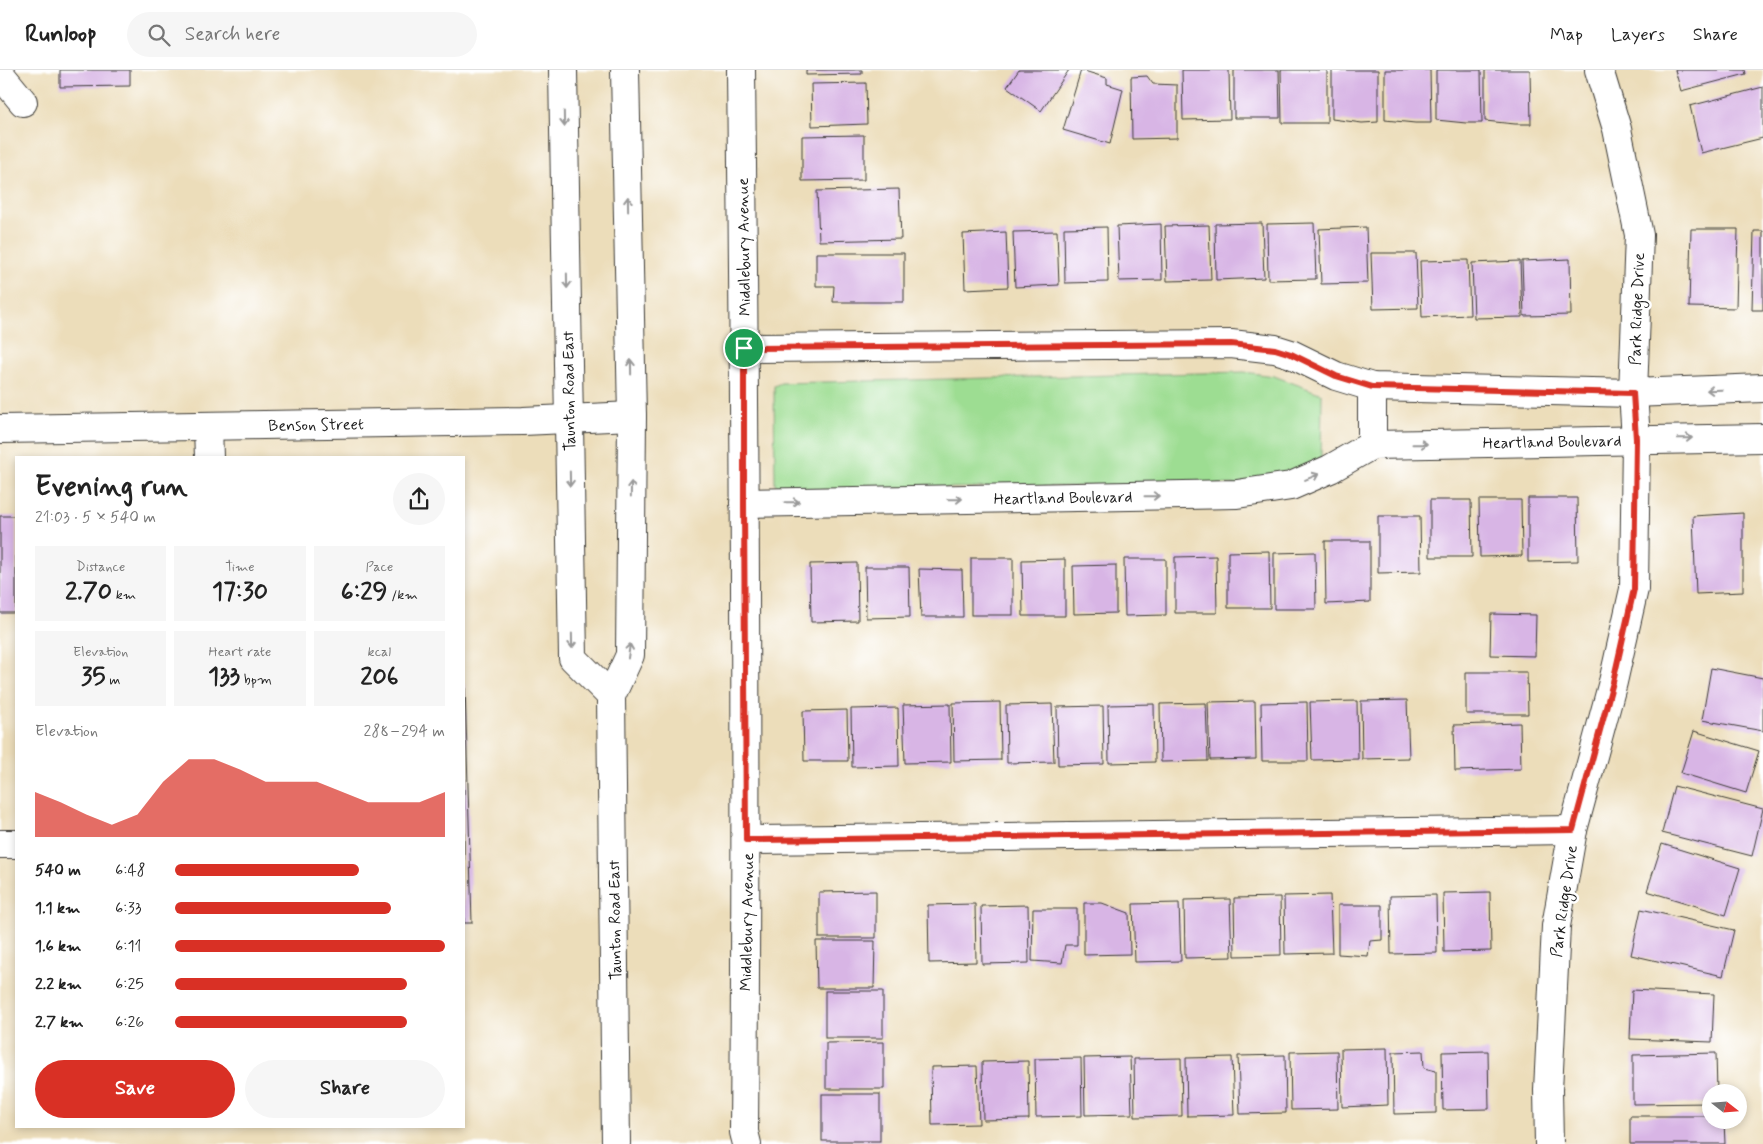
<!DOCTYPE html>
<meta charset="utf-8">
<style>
:root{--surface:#fff;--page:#f6f6f6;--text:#222;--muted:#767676;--line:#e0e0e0;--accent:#d93025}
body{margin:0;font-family:Mynerve,sans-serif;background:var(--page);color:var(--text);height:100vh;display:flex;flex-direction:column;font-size:19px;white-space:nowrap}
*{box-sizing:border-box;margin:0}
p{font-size:16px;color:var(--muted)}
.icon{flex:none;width:28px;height:28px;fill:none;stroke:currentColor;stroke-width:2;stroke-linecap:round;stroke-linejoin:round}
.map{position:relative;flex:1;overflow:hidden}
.side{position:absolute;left:15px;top:386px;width:450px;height:672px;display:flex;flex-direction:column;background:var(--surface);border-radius:0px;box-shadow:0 2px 8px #0003}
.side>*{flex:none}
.needle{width:32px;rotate:107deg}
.tools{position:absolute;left:1702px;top:1014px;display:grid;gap:10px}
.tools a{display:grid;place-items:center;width:45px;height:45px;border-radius:50%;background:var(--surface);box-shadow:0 2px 8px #0003;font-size:25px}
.pin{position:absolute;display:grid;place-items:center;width:42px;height:42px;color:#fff;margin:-21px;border:2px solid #fff;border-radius:50%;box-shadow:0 1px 5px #0007}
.round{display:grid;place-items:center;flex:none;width:52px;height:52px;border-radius:26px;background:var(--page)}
.headline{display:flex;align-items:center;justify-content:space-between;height:85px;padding:0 20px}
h1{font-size:28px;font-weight:700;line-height:38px}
.stats{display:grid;grid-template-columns:repeat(3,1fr);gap:8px;height:85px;padding:5px 20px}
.stats div{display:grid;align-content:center;border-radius:0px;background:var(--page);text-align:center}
.stats b{font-size:25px;font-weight:700}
.stats small{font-size:14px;font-weight:400}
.stats p{font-size:14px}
.chart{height:140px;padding:10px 20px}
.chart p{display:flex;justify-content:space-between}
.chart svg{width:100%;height:90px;margin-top:5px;fill:var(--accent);opacity:.7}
.primary-button{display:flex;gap:10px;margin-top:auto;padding:10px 20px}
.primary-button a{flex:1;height:58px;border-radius:30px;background:var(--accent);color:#fff;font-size:20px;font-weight:700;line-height:58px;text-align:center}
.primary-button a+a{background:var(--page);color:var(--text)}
ul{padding:0 20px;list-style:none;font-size:16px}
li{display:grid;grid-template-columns:80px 60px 1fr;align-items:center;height:38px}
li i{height:12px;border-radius:6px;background:var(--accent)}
header{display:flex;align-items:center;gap:30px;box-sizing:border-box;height:70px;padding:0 25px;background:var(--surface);border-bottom:1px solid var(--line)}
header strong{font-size:24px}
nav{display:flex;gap:28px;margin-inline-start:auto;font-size:18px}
.search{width:350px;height:45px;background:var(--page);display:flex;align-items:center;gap:12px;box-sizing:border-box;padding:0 18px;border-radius:28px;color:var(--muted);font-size:19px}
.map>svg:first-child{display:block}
</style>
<header>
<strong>Runloop</strong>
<div class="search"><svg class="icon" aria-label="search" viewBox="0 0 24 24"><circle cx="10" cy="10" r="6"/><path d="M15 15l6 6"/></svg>Search here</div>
<nav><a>Map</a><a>Layers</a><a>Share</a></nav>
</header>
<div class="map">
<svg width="1763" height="1074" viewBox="0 0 1763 1074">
<rect width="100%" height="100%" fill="#fff"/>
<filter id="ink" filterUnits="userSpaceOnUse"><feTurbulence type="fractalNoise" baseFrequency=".02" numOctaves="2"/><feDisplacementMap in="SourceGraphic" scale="10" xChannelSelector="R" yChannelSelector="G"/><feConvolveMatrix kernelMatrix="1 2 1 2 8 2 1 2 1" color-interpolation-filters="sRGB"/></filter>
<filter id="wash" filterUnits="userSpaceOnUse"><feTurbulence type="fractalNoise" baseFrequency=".0096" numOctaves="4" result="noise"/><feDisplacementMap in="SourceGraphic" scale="20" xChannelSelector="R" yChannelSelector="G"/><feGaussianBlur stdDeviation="1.12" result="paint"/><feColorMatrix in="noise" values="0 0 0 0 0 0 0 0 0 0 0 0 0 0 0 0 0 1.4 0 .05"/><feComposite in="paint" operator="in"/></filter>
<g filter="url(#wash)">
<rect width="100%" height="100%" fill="#ecddba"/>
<!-- green -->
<path fill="#9ddd92" stroke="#5c7c57" d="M1244,302L1274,306L1322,324L1321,395L1258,414L783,420L775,414L774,316L781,313Z"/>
<g id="blocks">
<!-- building -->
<g fill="#d8b5e5">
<path d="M60,0H130V16L60,17Z"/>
<path d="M806,0H862V4L806,5Z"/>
<path d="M1019,0H1069L1041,41L1007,17Z"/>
<path d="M1081,0L1107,8V14L1123,19L1110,74L1063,60Z"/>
<path d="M1182,0H1229L1230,49L1183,50Z"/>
<path d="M1234,0H1279L1280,48H1234Z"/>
<path d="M1281,0H1327V53H1282Z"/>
<path d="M1332,0H1378V52L1362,53L1332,49Z"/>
<path d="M1385,0H1430L1431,53H1415L1385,50Z"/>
<path d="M1436,0H1481L1482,53H1466L1436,50Z"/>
<path d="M1485,0H1530L1531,54H1515L1485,51Z"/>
<path d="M1675,0H1745L1746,4L1681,21Z"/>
<path d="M1147,6L1153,14L1177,15V68L1132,69L1131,7Z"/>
<path d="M866,13L867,54L812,56L811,14Z"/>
<path d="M1763,17V68L1701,83L1690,36Z"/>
<path d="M864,65V110L802,111V66Z"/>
<path d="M899,119L901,169L819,171L817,121Z"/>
<path d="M1262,153L1264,208L1216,210L1215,154Z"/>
<path d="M1314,153L1316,209L1268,210L1267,154Z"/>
<path d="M1161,154L1162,210L1119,211L1117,156Z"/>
<path d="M1209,155L1211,210L1167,211L1165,156Z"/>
<path d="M1107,157L1108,212L1065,213L1064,158Z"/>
<path d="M1366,157L1368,213L1321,214L1319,159Z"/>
<path d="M1691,159H1738L1736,238L1689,237Z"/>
<path d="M1057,161L1059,215L1015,217L1013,162Z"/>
<path d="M1754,161H1763V240H1752Z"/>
<path d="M1006,162L1008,217L965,219L963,164Z"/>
<path d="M816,183H904V232H833L834,216H816Z"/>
<path d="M1371,183H1416L1418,238L1373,239Z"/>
<path d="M1570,189L1571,245L1524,246L1522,191Z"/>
<path d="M1468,190L1470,245L1422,247L1420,191Z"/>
<path d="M1520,191L1522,247L1474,248L1472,193Z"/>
<path d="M1528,428H1577L1578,491L1528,492Z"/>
<path d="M1430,430H1471L1472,487H1430Z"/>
<path d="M1479,430H1521L1522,486L1480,487Z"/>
<path d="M1743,443V522L1696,524L1693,446Z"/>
<rect x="0" y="446" width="16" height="97"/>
<path d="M1378,446H1420L1421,502L1378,503Z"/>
<path d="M1325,471H1370V532L1326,534Z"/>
<path d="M1269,481L1270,538H1228V482Z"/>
<path d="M1315,482L1316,539H1274V483Z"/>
<path d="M1216,486L1217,543H1175V487Z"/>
<rect x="971" y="488" width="42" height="57"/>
<path d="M1065,489V546H1023L1022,490Z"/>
<path d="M1124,489H1166V545L1125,546Z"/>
<path d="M857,493L858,551L811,552L810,494Z"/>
<path d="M1116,495V543L1074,544L1073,496Z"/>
<path d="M865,497H909L910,547L866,548Z"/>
<path d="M919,499L962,500L963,547H921Z"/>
<path d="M1491,544L1536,545L1535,586L1490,585Z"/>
<path d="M1711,598L1763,608V661L1702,650Z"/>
<path d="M1466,602H1527L1528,644H1466Z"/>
<path d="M464,614H465L472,853H464Z"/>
<path d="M1407,630L1409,688L1362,689L1361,631Z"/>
<path d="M1255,631L1256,689L1210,690L1208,632Z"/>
<path d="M1357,631L1358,689L1312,690L1310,632Z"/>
<path d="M1000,632L1001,690L954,691L953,633Z"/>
<path d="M1307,632L1308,691H1262L1261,633Z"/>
<path d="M1206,633L1208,691L1161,692L1160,634Z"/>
<path d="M950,634L951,692L905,693L903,635Z"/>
<path d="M1052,634L1054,692L1007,693L1006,635Z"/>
<path d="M1154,634L1155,692L1109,693L1108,635Z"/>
<path d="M1103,636L1104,694L1058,695L1057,637Z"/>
<path d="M898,638L899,696L852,697L851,639Z"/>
<path d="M847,640L848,691H804L803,641Z"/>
<path d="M1520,653L1521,699L1455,701L1454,655Z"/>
<path d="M1694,661L1759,681L1746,723L1681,703Z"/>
<path d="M1674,716L1763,739L1752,786L1662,763Z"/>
<path d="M1662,774L1740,798L1726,845L1647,821Z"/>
<path d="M876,821V868H819V822Z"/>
<path d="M1490,822L1491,881L1444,882L1443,823Z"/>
<path d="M1330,825L1332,883L1285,884L1284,826Z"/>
<path d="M1436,825L1437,883L1391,884L1390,826Z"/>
<path d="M1280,827L1281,885L1235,886L1234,828Z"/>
<path d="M1230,829L1232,887L1185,888L1184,830Z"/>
<path d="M1084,833H1102L1129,843L1130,884L1084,885Z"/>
<path d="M1179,833L1181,891L1135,892L1133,834Z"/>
<path d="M975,834L976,892L929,893L928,835Z"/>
<path d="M1028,835L1029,893L982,894L981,836Z"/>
<path d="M1338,835H1382V870L1370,871L1368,886L1338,884Z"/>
<path d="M1033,839H1077V875H1065L1062,893L1032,891Z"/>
<path d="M1641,839L1734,860L1723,906L1631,885Z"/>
<path d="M816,871H875L874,918H817Z"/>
<path d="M1632,920L1714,924L1712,972L1630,969Z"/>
<rect x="825" y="921" width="58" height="47"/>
<path d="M884,972V1019H826V973Z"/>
<path d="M1387,978L1388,1035L1342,1037L1341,979Z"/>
<path d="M1337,981L1338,1039L1291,1040L1290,982Z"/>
<path d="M1423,981L1424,998L1436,1001V1043L1394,1044L1393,982Z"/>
<path d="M1488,981L1489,1039L1443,1040L1442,982Z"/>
<path d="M1716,983L1717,1022H1711V1033L1633,1034V985Z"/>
<path d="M1285,985L1286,1043L1240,1044L1238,986Z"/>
<path d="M1130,987L1132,1044L1085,1045L1084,988Z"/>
<path d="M1232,987L1234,1045L1187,1046L1186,988Z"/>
<path d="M1081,988L1082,1046L1036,1047L1035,989Z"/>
<path d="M1181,988L1182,1046L1135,1047L1134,989Z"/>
<path d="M1028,991L1029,1049L983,1050L982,992Z"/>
<path d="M977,996L979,1054L932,1055L931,997Z"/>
<rect x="822" y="1024" width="58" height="47"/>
<path d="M1630,1046H1711V1050H1724L1725,1074H1630Z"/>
</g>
</g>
</g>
<g filter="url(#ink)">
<use href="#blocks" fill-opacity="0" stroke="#3b3934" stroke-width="1"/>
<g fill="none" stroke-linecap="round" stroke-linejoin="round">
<!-- minor casing -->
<g stroke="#3b3934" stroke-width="30">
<g id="minor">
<path d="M741,0C745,354 747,708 744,1062L747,1074"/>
<path d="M0,4L23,32"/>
<path d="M744,278L1231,274L1275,279L1291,284L1336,306L1372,317L1633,323L1763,318"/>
<path d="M208,356L209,388"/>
<path d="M0,359L523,351L632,346"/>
<path d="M1372,375V317"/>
<path d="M744,433L1237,424L1291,416L1330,399L1372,375L1763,368"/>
<path d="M746,770L1573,760"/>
<path d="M0,774H16"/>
<path d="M1549,1074L1548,1020L1556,856L1573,760L1613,612L1634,519L1636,369L1633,323L1639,165L1617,59L1599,0"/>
</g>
</g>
<!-- major casing -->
<g stroke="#3b3934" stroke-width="30">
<g id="major">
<path d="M563,0L573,588L611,626"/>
<path d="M616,1074L611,626L630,585L632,346L625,0"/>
</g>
</g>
<!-- minor -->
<use href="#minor" stroke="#fff" stroke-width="28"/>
<!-- major -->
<use href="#major" stroke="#fff" stroke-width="28"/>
</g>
<!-- one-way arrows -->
<defs><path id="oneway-shaft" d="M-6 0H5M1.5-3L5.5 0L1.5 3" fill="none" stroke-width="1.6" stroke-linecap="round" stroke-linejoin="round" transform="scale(1.25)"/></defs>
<g stroke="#999">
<use href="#oneway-shaft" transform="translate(564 49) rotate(89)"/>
<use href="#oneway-shaft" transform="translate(628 134) rotate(-91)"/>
<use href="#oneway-shaft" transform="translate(567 211) rotate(89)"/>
<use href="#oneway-shaft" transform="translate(631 297) rotate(-91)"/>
<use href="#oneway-shaft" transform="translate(1714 320) rotate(178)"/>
<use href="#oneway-shaft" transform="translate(1685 368) rotate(-1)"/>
<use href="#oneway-shaft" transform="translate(1420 374) rotate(-1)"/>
<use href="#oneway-shaft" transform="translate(1312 407) rotate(-23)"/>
<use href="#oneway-shaft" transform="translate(570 409) rotate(89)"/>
<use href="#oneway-shaft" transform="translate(631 419) rotate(-89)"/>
<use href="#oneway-shaft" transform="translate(1152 426) rotate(-1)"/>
<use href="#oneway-shaft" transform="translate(955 429) rotate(-1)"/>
<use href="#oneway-shaft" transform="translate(792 432) rotate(-1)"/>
<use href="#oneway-shaft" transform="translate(572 571) rotate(89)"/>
<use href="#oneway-shaft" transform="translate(629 581) rotate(-82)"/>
</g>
</g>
<g fill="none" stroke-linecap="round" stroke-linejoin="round" filter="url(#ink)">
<!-- route casing -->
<g stroke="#fff" stroke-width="10">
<path id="route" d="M1231,274L1275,279L1291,284L1336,306L1372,317L1633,323L1636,369L1634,519L1613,612L1573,760L746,770L744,433V278Z"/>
</g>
<!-- route -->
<use href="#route" stroke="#d93025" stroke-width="6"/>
</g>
<g text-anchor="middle" stroke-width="5" stroke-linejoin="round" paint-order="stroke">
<!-- street labels -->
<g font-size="16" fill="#1c1c1c" stroke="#fff">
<text transform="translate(743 177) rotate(-91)" y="6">Middlebury Avenue</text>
<text transform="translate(1636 239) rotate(-88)" y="6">Park Ridge Drive</text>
<text transform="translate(568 321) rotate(-91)" y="6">Taunton Road East</text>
<text transform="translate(316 354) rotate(-1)" y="6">Benson Street</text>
<text transform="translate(1552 371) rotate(-1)" y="6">Heartland Boulevard</text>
<text transform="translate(1063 427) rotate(-1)" y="6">Heartland Boulevard</text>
<text transform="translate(1563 831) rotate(-82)" y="6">Park Ridge Drive</text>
<text transform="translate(614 850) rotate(-91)" y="6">Taunton Road East</text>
<text transform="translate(746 852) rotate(-89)" y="6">Middlebury Avenue</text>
</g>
</g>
</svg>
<div class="tools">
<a><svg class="needle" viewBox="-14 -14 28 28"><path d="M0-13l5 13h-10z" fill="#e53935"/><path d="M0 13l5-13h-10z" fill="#767676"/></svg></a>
</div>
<div class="pin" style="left:744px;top:278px;background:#1e9e55"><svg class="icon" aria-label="arrive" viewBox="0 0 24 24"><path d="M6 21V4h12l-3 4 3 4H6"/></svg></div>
<section class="side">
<div class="headline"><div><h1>Evening run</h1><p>21:03 · 5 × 540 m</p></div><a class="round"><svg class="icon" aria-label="share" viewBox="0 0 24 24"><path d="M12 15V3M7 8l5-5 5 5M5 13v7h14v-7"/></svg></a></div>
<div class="stats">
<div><p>Distance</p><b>2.70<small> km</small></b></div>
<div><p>Time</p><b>17:30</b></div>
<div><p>Pace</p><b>6:29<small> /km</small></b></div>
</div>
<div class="stats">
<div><p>Elevation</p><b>35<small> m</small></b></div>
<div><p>Heart rate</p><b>133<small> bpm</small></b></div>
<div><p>kcal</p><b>206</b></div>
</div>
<div class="chart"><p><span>Elevation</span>288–294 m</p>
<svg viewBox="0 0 160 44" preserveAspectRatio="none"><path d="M0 44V22L10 27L20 33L30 38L40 33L50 17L60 6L70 6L80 11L90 17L100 17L110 17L120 22L130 27L140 27L150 27L160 22V44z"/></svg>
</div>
<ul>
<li><b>540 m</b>6:48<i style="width:68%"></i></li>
<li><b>1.1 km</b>6:33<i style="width:80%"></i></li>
<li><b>1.6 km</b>6:11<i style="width:100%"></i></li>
<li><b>2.2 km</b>6:25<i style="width:86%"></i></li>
<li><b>2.7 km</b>6:26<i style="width:86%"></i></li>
</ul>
<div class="primary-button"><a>Save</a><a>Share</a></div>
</section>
</div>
